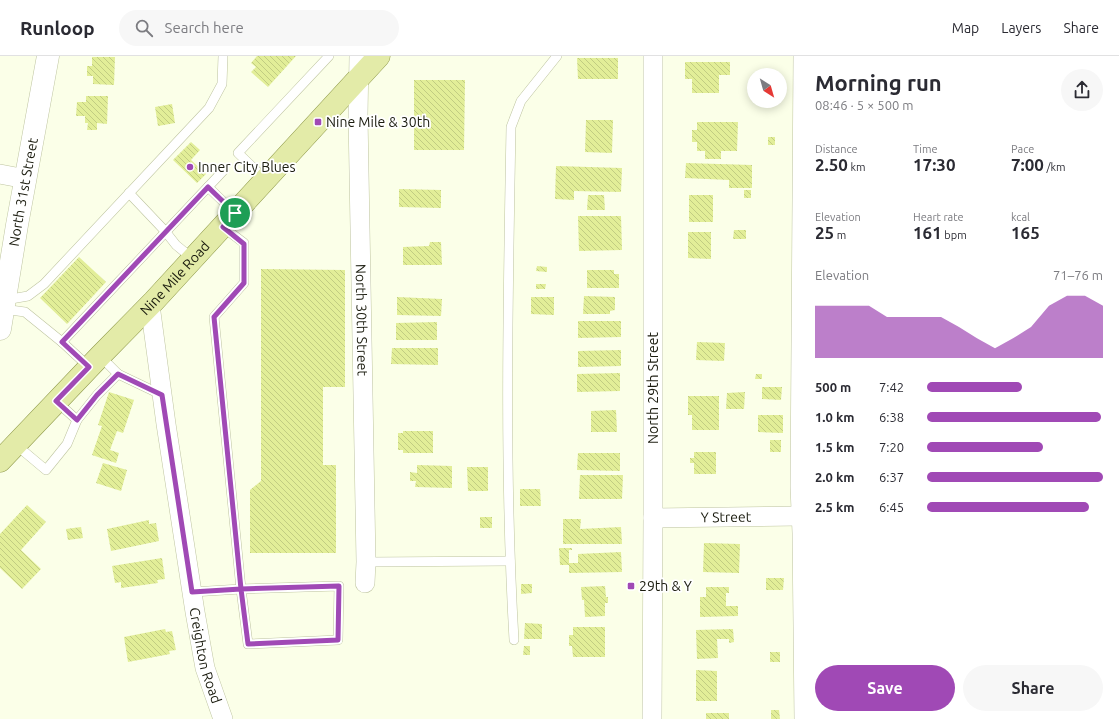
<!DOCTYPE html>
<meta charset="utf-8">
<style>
:root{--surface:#fff;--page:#f7f7f7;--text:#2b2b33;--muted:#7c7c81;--line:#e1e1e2;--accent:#a049b5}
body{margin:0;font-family:Ubuntu,sans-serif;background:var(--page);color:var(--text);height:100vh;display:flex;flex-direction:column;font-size:15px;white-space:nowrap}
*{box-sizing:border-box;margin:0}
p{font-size:13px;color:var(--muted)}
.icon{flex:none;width:22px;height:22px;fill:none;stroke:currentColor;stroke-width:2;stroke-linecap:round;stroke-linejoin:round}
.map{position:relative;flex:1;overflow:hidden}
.drawer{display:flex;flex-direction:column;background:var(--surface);width:320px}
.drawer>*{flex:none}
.needle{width:26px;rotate:143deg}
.buttons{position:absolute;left:747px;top:12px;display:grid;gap:8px}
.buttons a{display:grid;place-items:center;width:40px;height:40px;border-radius:50%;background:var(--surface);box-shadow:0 2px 10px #0003;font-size:20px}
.pin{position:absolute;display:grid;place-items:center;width:34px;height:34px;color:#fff;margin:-17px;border:2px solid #fff;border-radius:50%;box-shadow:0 1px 4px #0007}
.round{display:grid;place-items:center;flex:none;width:42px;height:42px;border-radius:21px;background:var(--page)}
.headline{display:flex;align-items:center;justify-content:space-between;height:68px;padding:0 16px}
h1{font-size:22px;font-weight:600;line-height:30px}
.figures{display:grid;grid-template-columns:repeat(3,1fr);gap:6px;height:68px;padding:4px 16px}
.figures div{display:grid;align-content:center}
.figures b{font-size:17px;font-weight:600}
.figures small{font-size:11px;font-weight:400}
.figures p{font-size:11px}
.chart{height:112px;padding:8px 16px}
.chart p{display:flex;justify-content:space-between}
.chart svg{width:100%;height:72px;margin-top:4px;fill:var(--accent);opacity:.7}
.cta{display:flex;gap:8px;margin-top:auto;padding:8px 16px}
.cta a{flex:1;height:46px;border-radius:24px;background:var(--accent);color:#fff;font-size:16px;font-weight:600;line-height:46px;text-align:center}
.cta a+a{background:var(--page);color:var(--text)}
ul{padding:0 16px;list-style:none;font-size:13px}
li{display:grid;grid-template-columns:64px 48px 1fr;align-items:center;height:30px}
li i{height:10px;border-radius:5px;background:var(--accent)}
header{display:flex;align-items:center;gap:24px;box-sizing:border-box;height:56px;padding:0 20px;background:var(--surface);border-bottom:1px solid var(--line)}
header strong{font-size:19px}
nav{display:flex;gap:22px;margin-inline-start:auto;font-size:14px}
.search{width:280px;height:36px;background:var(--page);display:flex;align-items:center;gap:10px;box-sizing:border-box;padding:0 14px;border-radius:22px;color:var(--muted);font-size:15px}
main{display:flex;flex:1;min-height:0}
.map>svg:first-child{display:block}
</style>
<header>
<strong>Runloop</strong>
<div class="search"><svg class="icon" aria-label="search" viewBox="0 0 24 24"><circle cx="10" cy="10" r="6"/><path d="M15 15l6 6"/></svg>Search here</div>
<nav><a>Map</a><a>Layers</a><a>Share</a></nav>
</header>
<main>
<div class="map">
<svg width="799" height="663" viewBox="0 0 799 663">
<defs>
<pattern id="building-back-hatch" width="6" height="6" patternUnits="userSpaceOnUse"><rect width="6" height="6" fill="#e2ee98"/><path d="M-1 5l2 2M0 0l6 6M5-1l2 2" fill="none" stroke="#c1cc82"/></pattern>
</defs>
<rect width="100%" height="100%" fill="#fbffe8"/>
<!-- building -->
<g fill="url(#building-back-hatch)">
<path d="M257,0H296L268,31L251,16L256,11L251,7Z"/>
<path d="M92,1H115L114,29L93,28V20H87V10H92Z"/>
<path d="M577,2H618V23H578Z"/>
<path d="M685,6H730V19H719V37H692V23H685Z"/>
<path d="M414,24H465L464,94H414Z"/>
<path d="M86,40H108L107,68L97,67V74H87L88,67H85V60H76L77,46H86Z"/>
<path d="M172,48L175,67L158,70L155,51Z"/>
<path d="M586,64H613L612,97L585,96Z"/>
<path d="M697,66H738L737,95H721V103H705V95H697V86H692V74H697Z"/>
<rect x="768" y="81" width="7" height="8"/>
<path d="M191,86L200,94L191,104L206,118L197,127L173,104Z"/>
<path d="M686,107L752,109V132H729V124L685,122Z"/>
<path d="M556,110L622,112L621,136L574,135V144L555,143Z"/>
<path d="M399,133L441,134V152L399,151Z"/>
<rect x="744" y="134" width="7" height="8"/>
<path d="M588,139H604L605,154H587Z"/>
<rect x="689" y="139" width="24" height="27"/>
<path d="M578,160H621L622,194L579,195Z"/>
<path d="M734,174H746V183H733Z"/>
<path d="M688,176H711V203L688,202Z"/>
<path d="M430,186H441L442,209H403V191L429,190Z"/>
<path d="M79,201L106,226L67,268L40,242Z"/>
<path d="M537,210L547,211V216L536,215Z"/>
<path d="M261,213L345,214V331H323V409H336V497H250V434L261,425Z"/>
<path d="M587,214H614V218H619V232H587Z"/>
<path d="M536,228H546L545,233H536Z"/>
<path d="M584,240L615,241V254L610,255V258H583Z"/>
<path d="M397,241L442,243L441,260L397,259Z"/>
<path d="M531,241H554V259L531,258Z"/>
<path d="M578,265H621V281L578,282Z"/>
<path d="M437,266V284H396V267Z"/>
<path d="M697,286L725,287L724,305L696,304Z"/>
<path d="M392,292H438V309L391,308Z"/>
<path d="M621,294V310L578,311V295Z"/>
<path d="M620,317V335L577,336V318Z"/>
<path d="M756,318H762V323H755Z"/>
<path d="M762,331H782L781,344L762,343Z"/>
<path d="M109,336L134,344L123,377L117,375L110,394L119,397L116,407L92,399L102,370L98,369Z"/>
<path d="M745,336L744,353H726L727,337Z"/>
<path d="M688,340H719V374H692V359H688Z"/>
<path d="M616,354L617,376H591V355Z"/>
<path d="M758,359H783V377L758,376Z"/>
<path d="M403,375H433V397H403V394H398V377H403Z"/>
<rect x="770" y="384" width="11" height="12"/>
<path d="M694,396H716V418H694V407H690V402H694Z"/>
<path d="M578,397H620V415L577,414Z"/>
<path d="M103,407L127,414L121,435L96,427Z"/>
<path d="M417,409L452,410V432L415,431L416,425H410V416L417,417Z"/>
<path d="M467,411H488V435H468Z"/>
<path d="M580,419H623L622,443H579Z"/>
<path d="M520,433H540L541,450H520Z"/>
<path d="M27,449L46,466L21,494L41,513L22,533L0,512V478Z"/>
<rect x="480" y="461" width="12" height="11"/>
<path d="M563,463H581L580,473L621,471L622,488H563Z"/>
<path d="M149,464V468L156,467L159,485L111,495L107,473Z"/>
<path d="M81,471L83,482L68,484L66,473Z"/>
<path d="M704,487L740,488L739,517L703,516Z"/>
<path d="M559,492H572V494H569V507H578V498L621,496L622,516L569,517V509H560Z"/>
<path d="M162,502L165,523L157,524L158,527L121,532V526L115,527L112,510Z"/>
<path d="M766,522H784L783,534H766Z"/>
<path d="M521,528H532V537L521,538Z"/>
<path d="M605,530L606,541H608V547H605V560L585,561L584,544H582L581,531Z"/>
<path d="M706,531H729V537H726V550H738V560L700,561V541H706Z"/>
<path d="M525,567L542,568V583H524Z"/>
<path d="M573,571H605V601H573L572,590H569V579H573Z"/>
<path d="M165,573L166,576L172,575L176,594L169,595L170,598L128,606L124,581Z"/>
<path d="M733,573L734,586L729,587V583H717L718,602L697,603L696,574Z"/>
<path d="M524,590H530V599H523Z"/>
<rect x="770" y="596" width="10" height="10"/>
<path d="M696,614L717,615V645H696Z"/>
<path d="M771,654H779L780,663H771Z"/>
<rect x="706" y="657" width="23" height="6"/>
</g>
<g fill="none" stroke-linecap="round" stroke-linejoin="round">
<!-- service casing -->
<g stroke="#bec4a0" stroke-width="10">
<g id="service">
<path d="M798,0L795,431L797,477L799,663"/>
<path d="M266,124L238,97L329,0"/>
<path d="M208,131L235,157"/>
<path d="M129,137L165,175L176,189L193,203"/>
<path d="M5,244L28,240L44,228L209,52L222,28L223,0"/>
<path d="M3,253L25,256L62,286L223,115"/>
<path d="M62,286L89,311"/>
<path d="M118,318L162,339"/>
<path d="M77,364L97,339L118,318L100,300"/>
<path d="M15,388L46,414L67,388L77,364L56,345"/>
<path d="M366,506L510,505"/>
<path d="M339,530L338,584L248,588L241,533Z"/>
<path d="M192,536L241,533L214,261L244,227V187L223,171"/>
<path d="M514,584C504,413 508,242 511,71L521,45L557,0"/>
</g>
</g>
<!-- minor casing -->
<g stroke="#bec4a0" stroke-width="20">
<g id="minor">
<path id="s1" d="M359,0L358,60L366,506L365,527"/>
<path d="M0,118L26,123"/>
<path id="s2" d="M150,249L166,368L195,556L205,612L223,663"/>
<path id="s3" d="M653,462L799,460"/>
<path d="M652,663L653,462V0"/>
</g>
</g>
<!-- tertiary casing -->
<g stroke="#bec4a0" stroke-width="23">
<g id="tertiary">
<path id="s4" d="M0,273L17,169L48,0"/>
</g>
</g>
<!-- primary casing -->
<g stroke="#909a4c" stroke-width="23">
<g id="primary">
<path id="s5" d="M0,405L100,300L154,245L379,0"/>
</g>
</g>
<!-- service -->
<use href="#service" stroke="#fff" stroke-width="9"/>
<!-- minor -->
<use href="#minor" stroke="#fff" stroke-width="19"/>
<!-- tertiary -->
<use href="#tertiary" stroke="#fff" stroke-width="22"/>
<!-- primary -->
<use href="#primary" stroke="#e3eba8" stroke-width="22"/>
</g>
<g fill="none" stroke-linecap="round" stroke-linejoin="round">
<!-- route casing -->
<g stroke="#fff" stroke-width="8">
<path id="route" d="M235,157L208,131L62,286L89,311L56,345L77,364L97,339L118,318L162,339L192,536L241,533L248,588L338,584L339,530L241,533L214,261L244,227V188L223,171L235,157"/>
</g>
<!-- route -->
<use href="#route" stroke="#a049b5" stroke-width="5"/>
</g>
<!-- markers -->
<g fill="#a049b5" stroke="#fff" stroke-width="1.5">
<rect x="314" y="62" width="8" height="8" rx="2"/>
<circle cx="190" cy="111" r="4"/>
<rect x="627" y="526" width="8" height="8" rx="2"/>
</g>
<g text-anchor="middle" stroke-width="3.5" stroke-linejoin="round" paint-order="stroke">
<!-- poi labels -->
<g font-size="14" fill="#1a1b0e" stroke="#fff" text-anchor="start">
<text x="326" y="71">Nine Mile &amp; 30th</text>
<text x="198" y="116">Inner City Blues</text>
<text x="639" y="535">29th &amp; Y</text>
</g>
<!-- street labels -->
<g font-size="14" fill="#1a1b0e" stroke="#fff">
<text dy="5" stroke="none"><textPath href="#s4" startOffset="139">North 31st Street</textPath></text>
<text dy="5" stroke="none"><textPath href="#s5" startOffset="253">Nine Mile Road</textPath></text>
<text dy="5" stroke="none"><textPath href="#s1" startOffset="264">North 30th Street</textPath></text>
<text transform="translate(653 332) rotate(-90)" y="5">North 29th Street</text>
<text dy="5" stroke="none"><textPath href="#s3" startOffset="73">Y Street</textPath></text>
<text dy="5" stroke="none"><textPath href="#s2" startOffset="355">Creighton Road</textPath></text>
</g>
</g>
</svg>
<div class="buttons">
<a><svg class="needle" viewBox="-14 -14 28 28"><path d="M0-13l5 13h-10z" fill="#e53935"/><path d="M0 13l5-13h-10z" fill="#7c7c81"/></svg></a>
</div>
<div class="pin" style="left:235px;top:157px;background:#1e9e55"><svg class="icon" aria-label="arrive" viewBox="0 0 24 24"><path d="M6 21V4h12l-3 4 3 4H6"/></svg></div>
</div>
<section class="drawer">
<div class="headline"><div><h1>Morning run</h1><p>08:46 · 5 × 500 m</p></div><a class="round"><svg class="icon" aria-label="share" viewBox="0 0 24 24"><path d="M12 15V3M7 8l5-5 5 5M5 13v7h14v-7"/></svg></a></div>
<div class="figures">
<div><p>Distance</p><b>2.50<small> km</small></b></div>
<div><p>Time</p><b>17:30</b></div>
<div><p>Pace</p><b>7:00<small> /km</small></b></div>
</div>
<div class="figures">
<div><p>Elevation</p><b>25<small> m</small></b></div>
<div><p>Heart rate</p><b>161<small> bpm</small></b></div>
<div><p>kcal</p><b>165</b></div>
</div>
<div class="chart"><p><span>Elevation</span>71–76 m</p>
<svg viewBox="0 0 160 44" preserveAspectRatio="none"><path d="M0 44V12L10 12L20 12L30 12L40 19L50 19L60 19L70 19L80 25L90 32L100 38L110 32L120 25L130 12L140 6L150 6L160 12V44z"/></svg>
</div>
<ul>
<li><b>500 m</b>7:42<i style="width:54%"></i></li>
<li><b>1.0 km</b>6:38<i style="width:99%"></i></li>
<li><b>1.5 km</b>7:20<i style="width:66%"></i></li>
<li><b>2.0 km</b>6:37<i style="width:100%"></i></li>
<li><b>2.5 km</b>6:45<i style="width:92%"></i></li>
</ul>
<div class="cta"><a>Save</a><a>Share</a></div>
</section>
</main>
